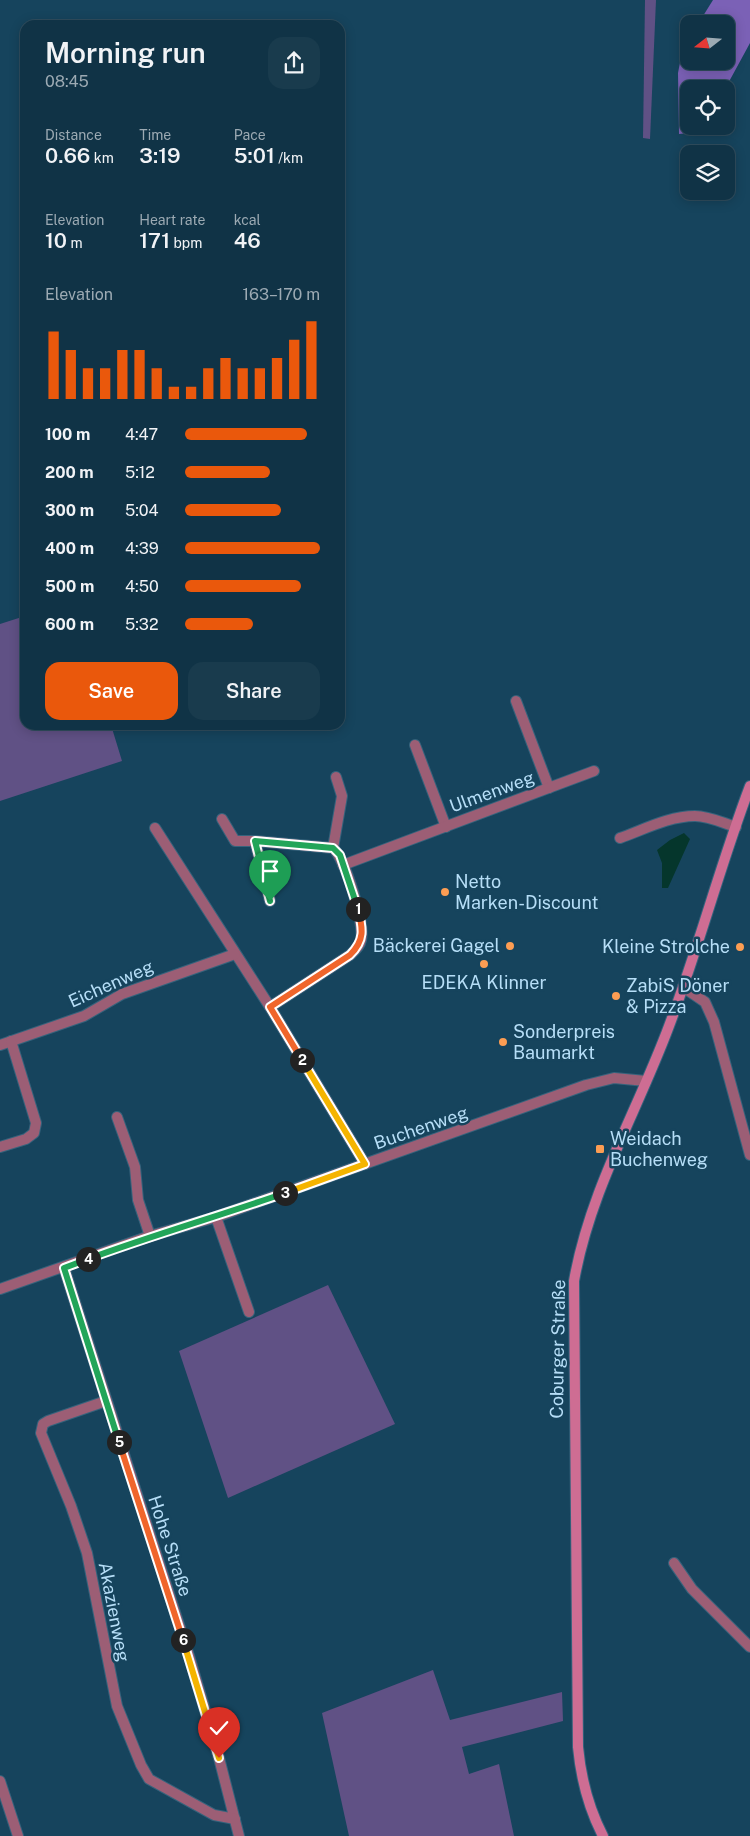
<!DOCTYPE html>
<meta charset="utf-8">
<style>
:root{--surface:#103346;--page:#193b4d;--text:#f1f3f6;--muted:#9caab3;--line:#304e5f;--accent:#ea580c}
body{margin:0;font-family:"Public Sans",sans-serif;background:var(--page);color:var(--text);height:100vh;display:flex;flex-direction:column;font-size:19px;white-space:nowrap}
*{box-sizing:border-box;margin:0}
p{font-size:16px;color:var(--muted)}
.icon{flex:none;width:28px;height:28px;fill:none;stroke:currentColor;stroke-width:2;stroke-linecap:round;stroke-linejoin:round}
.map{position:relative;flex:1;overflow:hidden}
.panel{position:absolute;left:20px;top:20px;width:325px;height:710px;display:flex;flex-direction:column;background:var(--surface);border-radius:15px;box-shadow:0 2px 12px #0003,0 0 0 1px var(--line)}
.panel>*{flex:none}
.needle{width:32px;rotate:253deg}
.buttons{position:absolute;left:680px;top:15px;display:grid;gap:10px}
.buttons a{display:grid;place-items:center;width:55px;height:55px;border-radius:10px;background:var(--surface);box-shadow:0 2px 12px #0003,0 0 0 1px var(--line);font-size:25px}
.pin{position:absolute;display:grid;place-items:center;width:42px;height:42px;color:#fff;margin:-51px -21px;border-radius:50% 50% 50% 0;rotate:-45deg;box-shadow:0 0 5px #0007}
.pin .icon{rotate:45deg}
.km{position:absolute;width:25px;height:25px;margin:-12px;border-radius:50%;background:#222;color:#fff;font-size:14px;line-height:25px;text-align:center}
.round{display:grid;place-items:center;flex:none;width:52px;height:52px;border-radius:15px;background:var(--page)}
.headline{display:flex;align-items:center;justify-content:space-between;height:85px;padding:0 25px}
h1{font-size:28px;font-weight:600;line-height:38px}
.metrics{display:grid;grid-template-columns:repeat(3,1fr);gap:8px;height:85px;padding:5px 25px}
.metrics div{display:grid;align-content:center}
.metrics b{font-size:21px;font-weight:600}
.metrics small{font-size:14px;font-weight:400}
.metrics p{font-size:14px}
.chart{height:140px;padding:10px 25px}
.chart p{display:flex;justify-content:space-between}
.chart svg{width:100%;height:90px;margin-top:5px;stroke:var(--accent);stroke-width:6}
.action{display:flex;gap:10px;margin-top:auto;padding:10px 25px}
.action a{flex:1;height:58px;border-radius:15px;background:var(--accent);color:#fff;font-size:20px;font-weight:600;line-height:58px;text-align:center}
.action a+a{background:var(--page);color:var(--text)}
ul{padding:0 25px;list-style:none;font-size:16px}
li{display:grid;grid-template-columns:80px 60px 1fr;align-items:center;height:38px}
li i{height:12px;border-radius:6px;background:var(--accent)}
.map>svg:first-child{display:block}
</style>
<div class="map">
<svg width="750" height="1836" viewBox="0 0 750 1836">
<rect width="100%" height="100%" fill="#16445d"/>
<!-- green -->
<g fill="#605185">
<path d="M645,0H656L650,139L643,138Z"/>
<path d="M25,616V725H111L122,761L0,801V624Z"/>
<path d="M328,1285L395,1424L228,1498L179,1351Z"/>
<path d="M433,1670L450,1720L562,1692L563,1721L462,1747L469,1774L499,1764L514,1836H349L322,1713Z"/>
</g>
<!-- forest -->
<path fill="#7b61b6" d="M713,0H750V43L725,89H689V126H726V105L730,129L679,134L678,73L685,36L689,33V61H726V24H698Z"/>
<!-- water -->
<path fill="#05362c" d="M684,833L690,839L668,888H662V863L657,850L670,840Z"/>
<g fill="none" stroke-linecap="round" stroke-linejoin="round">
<!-- street casing -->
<g stroke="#36637c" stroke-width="12">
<g id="street">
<path d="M516,701L549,788"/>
<path d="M415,745L446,827"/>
<path d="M222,819L235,841H255L333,848C345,858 365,924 361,940C360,946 355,950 350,955L270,1007"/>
<path d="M155,828L270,1007L365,1164"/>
<path d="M620,838C643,830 669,816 695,816C709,816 723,823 736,827"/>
<path d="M255,841L270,901"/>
<path d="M333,848L342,796L336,777"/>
<path d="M343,865L594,771"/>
<path d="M683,987L705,1002L714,1022L750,1155"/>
<path d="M0,1045L84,1016L122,994L235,954"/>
<path d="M117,1117L135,1167L138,1200L150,1236"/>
<path d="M0,1147L26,1139L34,1133L36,1123L11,1041"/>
<path d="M216,1217L249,1312"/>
<path d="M64,1268L189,1656L219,1758L239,1836"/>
<path d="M0,1289L150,1236L216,1217L586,1085L614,1078L646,1081"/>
<path d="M106,1401L48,1421L43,1424L41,1433L71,1506L87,1553L117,1706L141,1765L149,1779L214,1815L235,1819"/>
<path d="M674,1563L692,1589L750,1647"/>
<path d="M0,1781L18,1836"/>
</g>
</g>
<!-- secondary casing -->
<g stroke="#36637c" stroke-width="12">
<path id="secondary" d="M603,1836C588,1807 581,1779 578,1747L574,1281C590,1190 637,1112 669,1026C699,947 720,865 750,786"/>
</g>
<!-- street -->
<use href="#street" stroke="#9c5e75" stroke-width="10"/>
<!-- secondary -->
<use href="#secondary" stroke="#ce6d93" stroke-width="10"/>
</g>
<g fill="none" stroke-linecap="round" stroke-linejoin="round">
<!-- split-1 casing -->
<g stroke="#fff" stroke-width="10">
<path id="split-1" d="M270,901L255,841L333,848L340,855L358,909"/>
</g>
<!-- split-2 casing -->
<g stroke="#fff" stroke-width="10">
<path id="split-2" d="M302,1060L270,1007L350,955C365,940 363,929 358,909"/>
</g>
<!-- split-3 casing -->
<g stroke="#fff" stroke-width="10">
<path id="split-3" d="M285,1193L365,1164L302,1060"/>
</g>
<!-- split-4 casing -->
<g stroke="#fff" stroke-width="10">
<path id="split-4" d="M88,1259C153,1235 219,1216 285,1193"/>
</g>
<!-- split-5 casing -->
<g stroke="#fff" stroke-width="10">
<path id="split-5" d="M88,1259L64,1268L119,1442"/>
</g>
<!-- split-6 casing -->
<g stroke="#fff" stroke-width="10">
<path id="split-6" d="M119,1442L183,1640"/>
</g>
<!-- split-7 casing -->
<g stroke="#fff" stroke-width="10">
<path id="split-7" d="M183,1640L219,1758"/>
</g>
<!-- split-1 -->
<use href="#split-1" stroke="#22a559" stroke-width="6"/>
<!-- split-2 -->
<use href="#split-2" stroke="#f0652b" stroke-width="6"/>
<!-- split-3 -->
<use href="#split-3" stroke="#f5b400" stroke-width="6"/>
<!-- split-4 -->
<use href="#split-4" stroke="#22a559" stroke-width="6"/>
<!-- split-5 -->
<use href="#split-5" stroke="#22a559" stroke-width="6"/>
<!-- split-6 -->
<use href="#split-6" stroke="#f0652b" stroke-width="6"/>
<!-- split-7 -->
<use href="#split-7" stroke="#f5b400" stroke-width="6"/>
</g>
<!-- markers -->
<g fill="#fc9d53" stroke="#16445d" stroke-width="2">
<circle cx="445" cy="892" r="5"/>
<circle cx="510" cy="946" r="5"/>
<circle cx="740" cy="947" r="5"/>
<circle cx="484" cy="964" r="5"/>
<circle cx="616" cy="996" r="5"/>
<circle cx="503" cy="1042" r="5"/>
<rect x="595" y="1144" width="10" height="10" rx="2.5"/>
</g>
<g text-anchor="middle" stroke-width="5" stroke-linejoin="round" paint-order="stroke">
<!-- street labels -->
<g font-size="18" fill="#b6def7" stroke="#16445d">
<text transform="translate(492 792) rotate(-20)" y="6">Ulmenweg</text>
<text transform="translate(111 984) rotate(-24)" y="6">Eichenweg</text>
<text transform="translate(421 1128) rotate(-19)" y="6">Buchenweg</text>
<text transform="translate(558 1349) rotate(-89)" y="6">Coburger Straße</text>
<text transform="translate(170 1546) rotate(72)" y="6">Hohe Straße</text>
<text transform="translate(114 1612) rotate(79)" y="6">Akazienweg</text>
</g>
<!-- poi labels -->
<g font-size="18" fill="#b6def7" stroke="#16445d" text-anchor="start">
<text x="455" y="888">Netto<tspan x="455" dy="21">Marken-Discount</tspan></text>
<text x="500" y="952" text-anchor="end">Bäckerei Gagel</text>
<text x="730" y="953" text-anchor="end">Kleine Strolche</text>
<text x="484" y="989" text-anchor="middle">EDEKA Klinner</text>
<text x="626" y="992">ZabiS Döner<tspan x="626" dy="21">&amp; Pizza</tspan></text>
<text x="513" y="1038">Sonderpreis<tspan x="513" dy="21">Baumarkt</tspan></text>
<text x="610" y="1145">Weidach<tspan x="610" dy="21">Buchenweg</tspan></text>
</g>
</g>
</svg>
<div class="buttons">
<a><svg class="needle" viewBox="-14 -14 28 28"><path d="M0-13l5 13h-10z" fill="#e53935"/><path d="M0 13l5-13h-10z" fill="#9caab3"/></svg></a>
<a><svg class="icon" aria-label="locate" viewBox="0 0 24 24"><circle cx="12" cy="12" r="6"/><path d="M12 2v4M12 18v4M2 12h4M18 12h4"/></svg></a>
<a><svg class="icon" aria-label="layers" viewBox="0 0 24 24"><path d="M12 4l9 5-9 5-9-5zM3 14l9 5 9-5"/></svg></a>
</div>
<div class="pin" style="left:270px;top:901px;background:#1e9e55"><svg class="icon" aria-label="arrive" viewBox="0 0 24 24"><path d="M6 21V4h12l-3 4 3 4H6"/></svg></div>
<div class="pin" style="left:219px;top:1758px;background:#d93025"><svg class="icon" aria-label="check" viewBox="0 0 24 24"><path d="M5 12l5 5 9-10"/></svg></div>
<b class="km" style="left:358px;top:909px">1</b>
<b class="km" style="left:302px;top:1060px">2</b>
<b class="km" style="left:285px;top:1193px">3</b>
<b class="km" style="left:88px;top:1259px">4</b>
<b class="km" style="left:119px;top:1442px">5</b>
<b class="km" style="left:183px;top:1640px">6</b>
<section class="panel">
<div class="headline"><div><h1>Morning run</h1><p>08:45</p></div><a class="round"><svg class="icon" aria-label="share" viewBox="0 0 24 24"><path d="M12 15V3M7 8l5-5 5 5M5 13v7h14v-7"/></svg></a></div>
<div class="metrics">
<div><p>Distance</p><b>0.66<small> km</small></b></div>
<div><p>Time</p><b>3:19</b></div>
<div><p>Pace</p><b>5:01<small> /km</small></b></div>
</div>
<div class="metrics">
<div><p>Elevation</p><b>10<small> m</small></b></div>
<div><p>Heart rate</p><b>171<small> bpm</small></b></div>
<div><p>kcal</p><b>46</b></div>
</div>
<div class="chart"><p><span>Elevation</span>163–170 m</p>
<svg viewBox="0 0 160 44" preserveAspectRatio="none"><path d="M5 44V11M15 44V20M25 44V29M35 44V29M45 44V20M55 44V20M65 44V29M75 44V38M85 44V38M95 44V29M105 44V24M115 44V29M125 44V29M135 44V24M145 44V15M155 44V6"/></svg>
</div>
<ul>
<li><b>100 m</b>4:47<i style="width:90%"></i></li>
<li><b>200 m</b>5:12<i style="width:63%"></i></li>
<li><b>300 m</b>5:04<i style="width:71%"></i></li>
<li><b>400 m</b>4:39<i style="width:100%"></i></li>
<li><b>500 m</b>4:50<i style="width:86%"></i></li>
<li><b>600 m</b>5:32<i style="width:50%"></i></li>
</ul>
<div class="action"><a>Save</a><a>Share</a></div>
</section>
</div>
